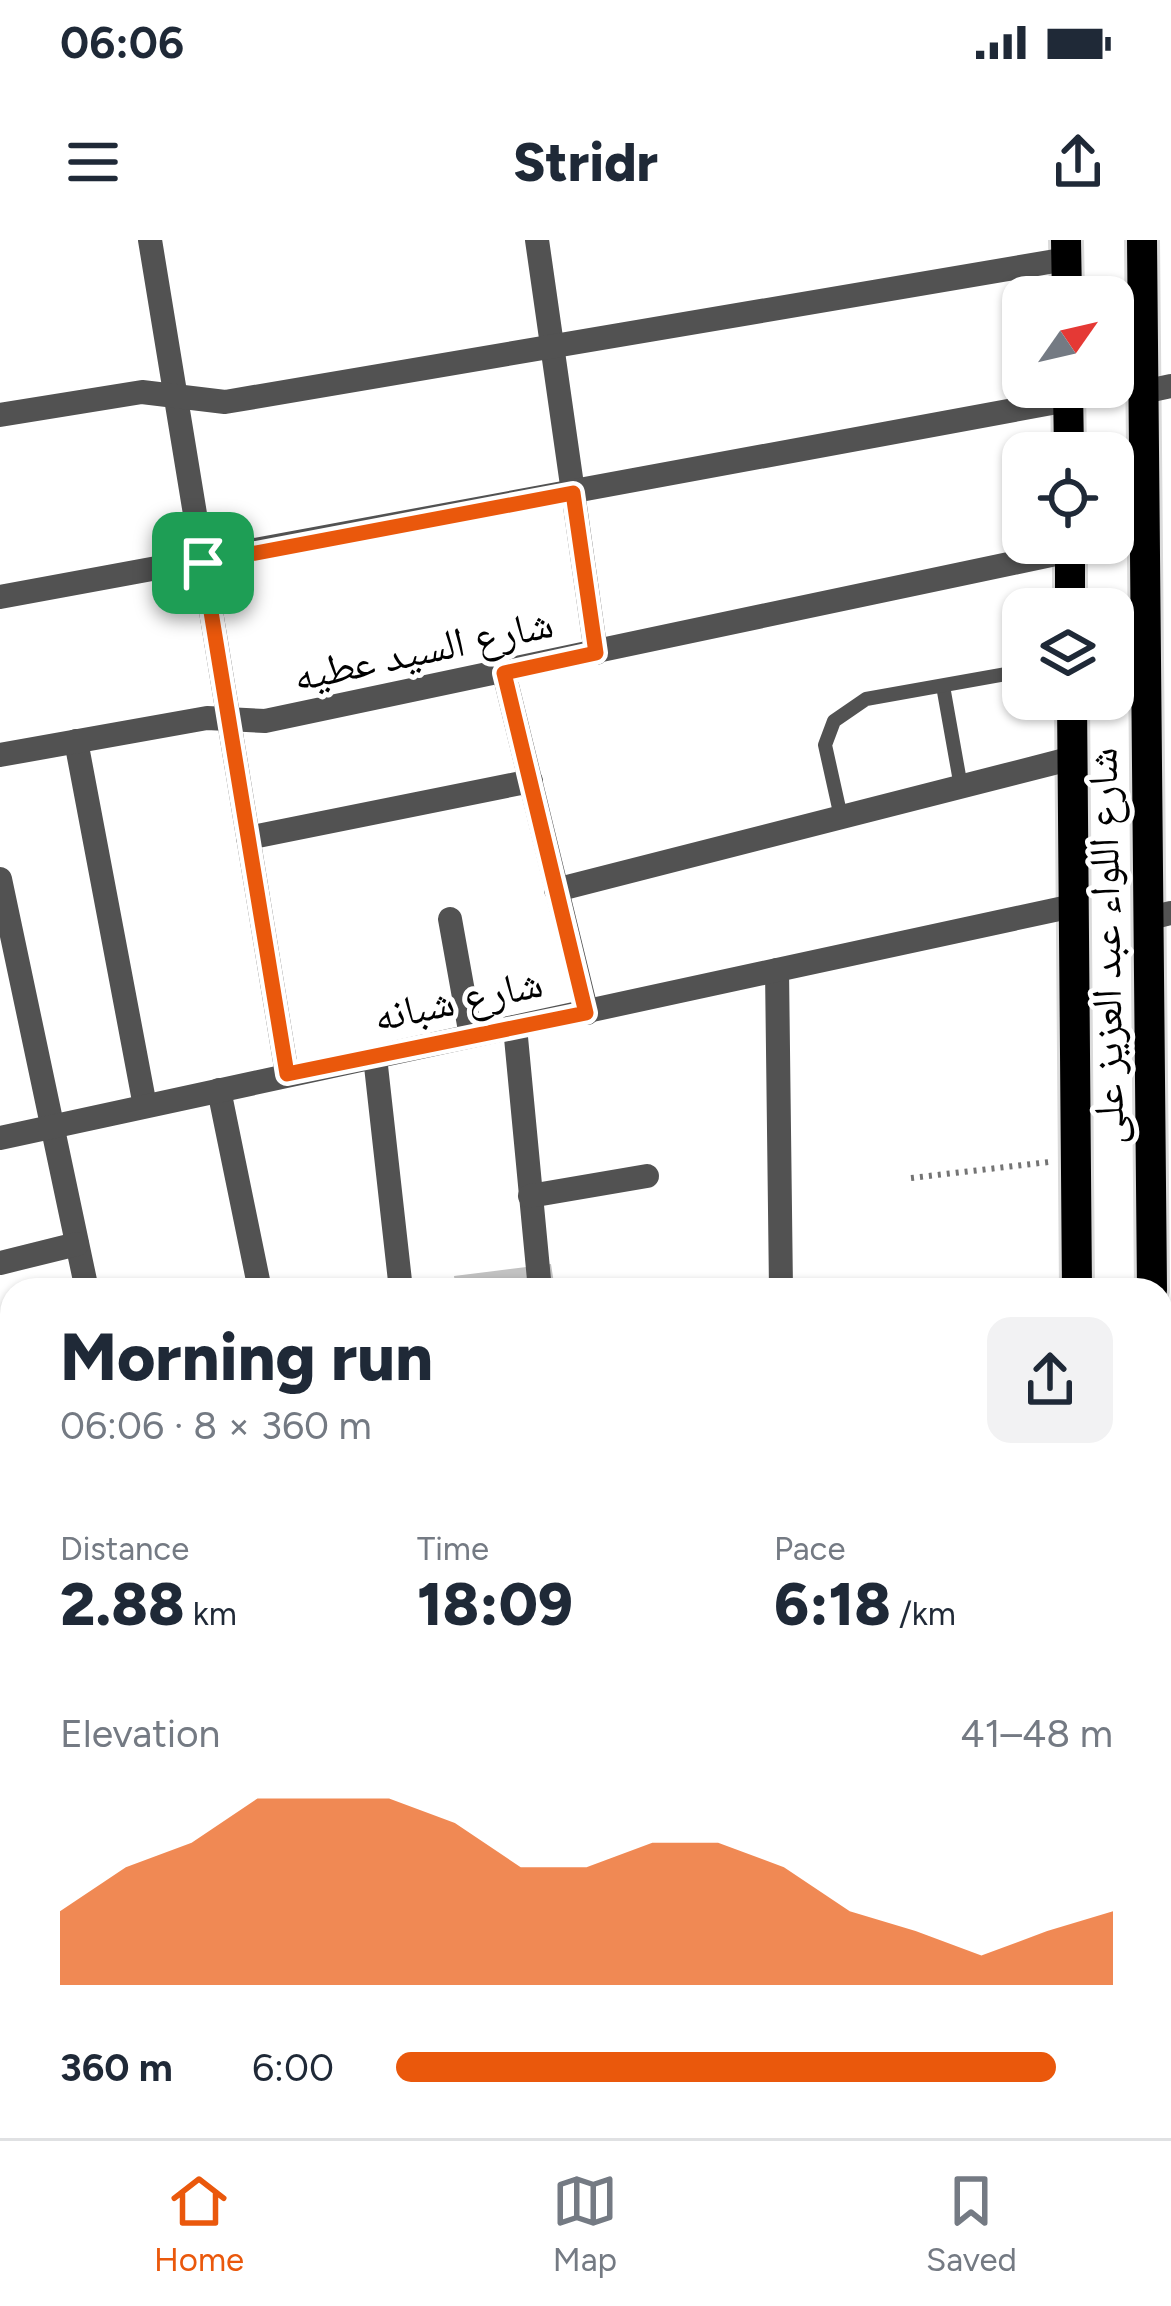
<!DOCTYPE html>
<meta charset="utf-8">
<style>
:root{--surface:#fff;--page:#f2f2f3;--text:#1f2937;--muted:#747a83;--line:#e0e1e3;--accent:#ea580c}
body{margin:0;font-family:Figtree,"Noto Naskh Arabic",sans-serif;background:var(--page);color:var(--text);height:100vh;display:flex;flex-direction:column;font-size:45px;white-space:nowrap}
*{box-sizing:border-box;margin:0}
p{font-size:39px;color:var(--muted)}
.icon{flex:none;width:66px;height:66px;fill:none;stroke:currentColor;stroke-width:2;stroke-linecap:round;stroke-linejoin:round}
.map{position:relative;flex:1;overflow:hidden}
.details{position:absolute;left:0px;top:1038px;width:1173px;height:861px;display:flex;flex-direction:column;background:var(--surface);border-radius:36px 36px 0 0;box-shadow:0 3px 9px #0004}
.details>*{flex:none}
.needle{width:78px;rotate:56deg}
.tools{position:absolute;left:1002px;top:36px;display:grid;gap:24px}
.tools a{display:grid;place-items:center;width:132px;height:132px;border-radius:24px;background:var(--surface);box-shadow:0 3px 9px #0004;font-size:60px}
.pin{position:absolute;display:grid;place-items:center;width:102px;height:102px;color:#fff;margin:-51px;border-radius:24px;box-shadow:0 6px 18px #0006}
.round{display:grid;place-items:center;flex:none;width:126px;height:126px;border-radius:24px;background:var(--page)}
.headline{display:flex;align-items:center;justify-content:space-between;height:204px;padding:0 60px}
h1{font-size:66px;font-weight:800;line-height:90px}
.metrics{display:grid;grid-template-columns:repeat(3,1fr);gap:18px;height:204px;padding:12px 60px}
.metrics div{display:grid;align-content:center}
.metrics b{font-size:60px;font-weight:800}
.metrics small{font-size:33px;font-weight:400}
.metrics p{font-size:33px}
.chart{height:336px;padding:24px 60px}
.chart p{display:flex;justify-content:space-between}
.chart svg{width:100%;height:216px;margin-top:12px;fill:var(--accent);opacity:.7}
ul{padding:0 60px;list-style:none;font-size:39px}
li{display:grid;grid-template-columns:192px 144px 1fr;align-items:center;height:90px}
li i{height:30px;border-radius:15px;background:var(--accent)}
.status{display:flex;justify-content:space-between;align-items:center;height:84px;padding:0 60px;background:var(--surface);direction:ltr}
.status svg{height:33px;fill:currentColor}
header{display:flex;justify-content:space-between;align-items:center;height:156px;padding:0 60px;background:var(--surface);font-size:54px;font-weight:800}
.dock{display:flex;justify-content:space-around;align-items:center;height:168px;border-top:3px solid var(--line);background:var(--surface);font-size:33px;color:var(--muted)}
.dock a{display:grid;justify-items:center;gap:6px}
.dock .current{color:var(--accent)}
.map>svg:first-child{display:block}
</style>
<div class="status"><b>06:06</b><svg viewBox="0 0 49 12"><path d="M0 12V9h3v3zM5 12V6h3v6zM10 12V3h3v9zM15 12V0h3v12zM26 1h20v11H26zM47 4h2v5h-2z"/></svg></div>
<header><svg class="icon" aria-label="menu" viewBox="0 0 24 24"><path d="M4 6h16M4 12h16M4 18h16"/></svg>Stridr<svg class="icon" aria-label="share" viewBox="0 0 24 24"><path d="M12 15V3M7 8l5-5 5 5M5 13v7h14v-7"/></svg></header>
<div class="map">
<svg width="1171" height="1898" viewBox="0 0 1171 1898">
<rect width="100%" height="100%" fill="#fff"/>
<!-- building -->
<path fill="#c2c2c2" d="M551,1024L555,1050H456L454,1036Z"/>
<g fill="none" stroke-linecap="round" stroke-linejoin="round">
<!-- primary casing -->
<g stroke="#dbdbdb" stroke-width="36">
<g id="primary">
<path d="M1066,0L1067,57"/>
<path d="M1142,0L1152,1050"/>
<path d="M1068,147L1069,213"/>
<path d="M1070,303V369"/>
<path d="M1072,459L1077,1050"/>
<path d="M1039,1887V1898"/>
<path d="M1087,1887V1898"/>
<path d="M1151,1898V1887"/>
</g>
</g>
<!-- path -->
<path stroke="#747474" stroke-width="6" stroke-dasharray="3 6" stroke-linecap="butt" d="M911,938L1049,922"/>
<!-- lane -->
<g stroke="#525252" stroke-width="14">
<path d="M943,446L961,547"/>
<path d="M841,577L825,505L834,481L866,459L1023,431"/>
</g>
<!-- street -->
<g stroke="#525252" stroke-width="24">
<path d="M150,0L287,834"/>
<path d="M537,0L596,413"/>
<path d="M1143,152L1171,146"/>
<path d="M0,175L142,152L225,162L1067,19"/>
<path d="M0,357L1068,160"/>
<path d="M504,433L587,773"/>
<path d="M76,501L145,866"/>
<path d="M0,515L207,478L265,481L1070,311"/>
<path d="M248,598L531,541"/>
<path d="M0,639L87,1050"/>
<path d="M556,650L1073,518"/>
<path d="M450,679L471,796"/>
<path d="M1146,679L1171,673"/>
<path d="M777,730L781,1050"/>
<path d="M515,787L540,1050"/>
<path d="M375,817L401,1050"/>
<path d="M219,850L260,1050"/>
<path d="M0,898L1073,666"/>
<path d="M530,956L647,936"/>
<path d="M0,1023L77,1004"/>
<path d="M1161,1110L1171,1109"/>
<path d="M0,1153L12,1150"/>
<path d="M0,1176L12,1229"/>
<path d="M1161,1242L1171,1240"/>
<path d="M0,1403L12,1401"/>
<path d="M1161,1437L1171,1435"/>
<path d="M1161,1583L1171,1581"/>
<path d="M1161,1719L1171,1717"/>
<path d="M251,1887L253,1898"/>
<path d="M395,1887L397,1898"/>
<path d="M553,1898L554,1887"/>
<path d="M784,1898L785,1887"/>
</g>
<!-- primary -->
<use href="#primary" stroke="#000" stroke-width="30"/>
</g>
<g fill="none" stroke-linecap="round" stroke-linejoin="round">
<!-- route casing -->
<g stroke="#fff" stroke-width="24">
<path id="route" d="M573,253L596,413L504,433L586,773L287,834L203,323Z"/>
</g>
<!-- route -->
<use href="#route" stroke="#ea580c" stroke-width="15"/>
</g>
<g text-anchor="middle" stroke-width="10" stroke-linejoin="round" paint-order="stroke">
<!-- street labels -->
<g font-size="42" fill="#000" stroke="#fff">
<text transform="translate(423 409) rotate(-12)" y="15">شارع السيد عطيه</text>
<text transform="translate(1105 706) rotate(-91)" y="15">شارع اللواء عبد العزيز على</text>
<text transform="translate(458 759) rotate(-12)" y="15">شارع شبانه</text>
</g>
</g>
</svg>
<div class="tools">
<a><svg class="needle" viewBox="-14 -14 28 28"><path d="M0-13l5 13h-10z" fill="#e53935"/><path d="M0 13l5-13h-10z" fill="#747a83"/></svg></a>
<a><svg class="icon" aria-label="locate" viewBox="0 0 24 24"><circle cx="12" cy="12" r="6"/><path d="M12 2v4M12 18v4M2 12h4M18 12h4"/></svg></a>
<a><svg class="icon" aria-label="layers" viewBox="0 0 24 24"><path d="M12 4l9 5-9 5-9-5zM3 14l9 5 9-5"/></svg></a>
</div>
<div class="pin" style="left:203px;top:323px;background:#1e9e55"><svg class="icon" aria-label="arrive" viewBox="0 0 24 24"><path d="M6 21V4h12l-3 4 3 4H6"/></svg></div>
<section class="details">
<div class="headline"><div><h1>Morning run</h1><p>06:06 · 8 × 360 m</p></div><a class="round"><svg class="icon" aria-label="share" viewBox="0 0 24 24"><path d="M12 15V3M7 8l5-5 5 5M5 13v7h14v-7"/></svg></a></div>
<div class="metrics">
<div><p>Distance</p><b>2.88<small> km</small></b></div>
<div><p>Time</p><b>18:09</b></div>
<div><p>Pace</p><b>6:18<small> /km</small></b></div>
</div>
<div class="chart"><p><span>Elevation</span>41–48 m</p>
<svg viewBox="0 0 160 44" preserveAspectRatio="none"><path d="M0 44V29L10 20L20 15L30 6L40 6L50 6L60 11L70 20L80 20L90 15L100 15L110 20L120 29L130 33L140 38L150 33L160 29V44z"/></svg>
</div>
<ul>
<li><b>360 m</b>6:00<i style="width:92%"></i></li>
</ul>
</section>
</div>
<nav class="dock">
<a class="current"><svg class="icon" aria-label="home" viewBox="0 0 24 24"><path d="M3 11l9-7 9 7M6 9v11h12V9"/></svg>Home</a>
<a><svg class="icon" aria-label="map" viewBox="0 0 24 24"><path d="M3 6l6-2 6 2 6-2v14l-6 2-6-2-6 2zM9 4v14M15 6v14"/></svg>Map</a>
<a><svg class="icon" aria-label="saved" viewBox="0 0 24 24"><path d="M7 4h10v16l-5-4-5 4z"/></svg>Saved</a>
</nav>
